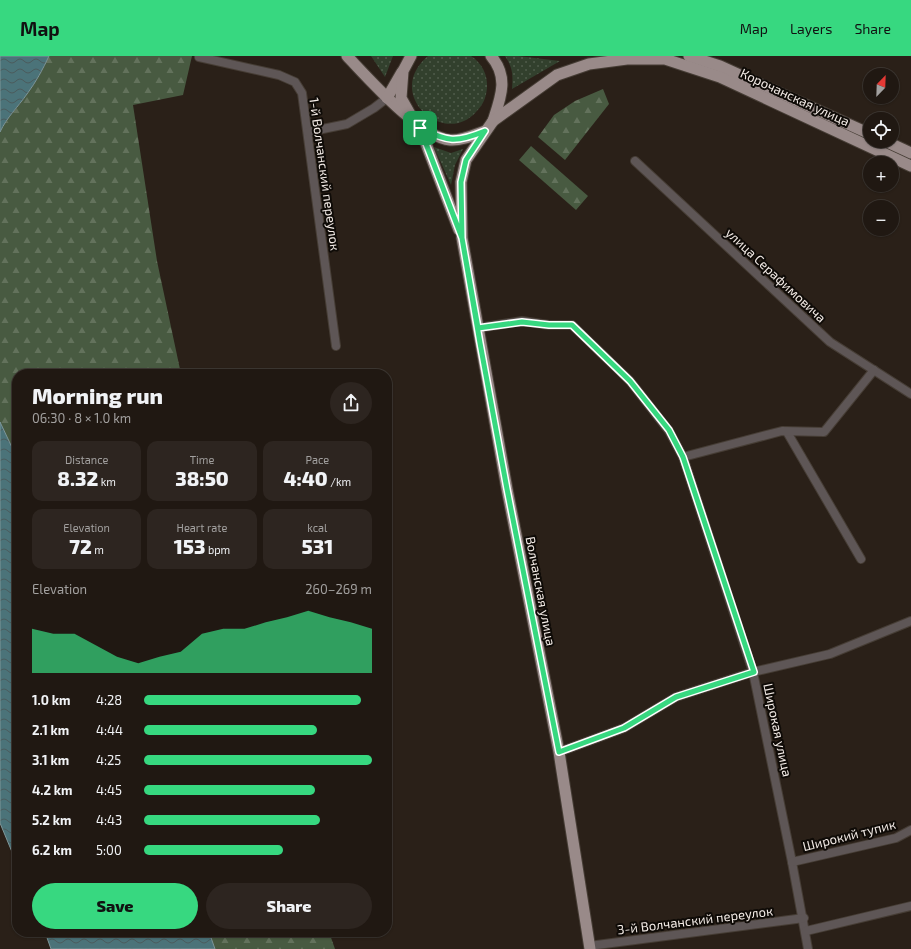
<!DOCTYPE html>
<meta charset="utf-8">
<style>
:root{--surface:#201812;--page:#2d2520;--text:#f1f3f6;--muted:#a2a09f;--line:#3d3732;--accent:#37d880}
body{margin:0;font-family:"Exo 2",sans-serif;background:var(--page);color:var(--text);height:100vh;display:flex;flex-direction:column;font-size:15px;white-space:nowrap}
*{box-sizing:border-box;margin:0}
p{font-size:13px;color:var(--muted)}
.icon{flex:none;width:22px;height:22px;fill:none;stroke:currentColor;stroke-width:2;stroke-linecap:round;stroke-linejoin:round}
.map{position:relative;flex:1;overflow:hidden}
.sheet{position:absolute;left:12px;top:313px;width:380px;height:568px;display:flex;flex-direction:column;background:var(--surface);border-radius:16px;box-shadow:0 1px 3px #0004,0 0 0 1px var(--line)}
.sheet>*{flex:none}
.needle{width:26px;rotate:23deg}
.tools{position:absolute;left:863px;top:12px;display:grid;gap:8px}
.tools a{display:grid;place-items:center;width:36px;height:36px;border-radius:50%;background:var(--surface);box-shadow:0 1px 3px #0004,0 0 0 1px var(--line);font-size:20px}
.pin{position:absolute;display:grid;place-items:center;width:34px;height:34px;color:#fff;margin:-17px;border-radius:8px;box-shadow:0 2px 6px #0006}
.round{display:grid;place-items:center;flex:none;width:42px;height:42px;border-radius:21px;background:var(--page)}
.headline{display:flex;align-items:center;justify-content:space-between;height:68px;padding:0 20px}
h1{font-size:22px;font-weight:800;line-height:30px}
.metrics{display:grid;grid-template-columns:repeat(3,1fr);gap:6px;height:68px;padding:4px 20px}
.metrics div{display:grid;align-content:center;border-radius:10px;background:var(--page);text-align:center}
.metrics b{font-size:20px;font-weight:800}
.metrics small{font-size:11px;font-weight:400}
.metrics p{font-size:11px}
.chart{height:112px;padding:8px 20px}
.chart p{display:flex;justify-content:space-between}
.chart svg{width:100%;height:72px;margin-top:4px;fill:var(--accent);opacity:.7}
.button{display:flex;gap:8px;margin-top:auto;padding:8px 20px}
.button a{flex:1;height:46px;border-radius:24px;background:var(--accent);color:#111;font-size:16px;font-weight:800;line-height:46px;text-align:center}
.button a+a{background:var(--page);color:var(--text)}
ul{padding:0 20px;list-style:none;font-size:13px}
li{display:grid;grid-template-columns:64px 48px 1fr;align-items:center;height:30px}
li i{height:10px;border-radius:5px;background:var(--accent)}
header{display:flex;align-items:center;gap:24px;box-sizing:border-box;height:56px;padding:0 20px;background:var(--accent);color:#111}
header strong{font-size:19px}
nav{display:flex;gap:22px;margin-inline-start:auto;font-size:14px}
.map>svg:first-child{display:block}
</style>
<header>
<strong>Map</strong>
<nav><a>Map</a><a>Layers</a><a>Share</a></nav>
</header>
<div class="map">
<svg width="911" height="893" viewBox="0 0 911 893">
<defs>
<pattern id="grass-dots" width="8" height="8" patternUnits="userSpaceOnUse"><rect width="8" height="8" fill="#32402d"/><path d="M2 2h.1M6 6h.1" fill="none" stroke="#505c4b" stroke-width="1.8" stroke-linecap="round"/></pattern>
<pattern id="forest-firs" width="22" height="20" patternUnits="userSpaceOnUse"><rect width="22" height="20" fill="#485a41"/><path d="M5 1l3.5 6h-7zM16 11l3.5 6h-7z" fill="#63725c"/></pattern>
<pattern id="water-waves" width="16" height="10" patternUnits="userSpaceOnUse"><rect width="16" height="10" fill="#4b7379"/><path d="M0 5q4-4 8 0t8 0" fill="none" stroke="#4a5b5c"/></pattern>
</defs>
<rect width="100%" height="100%" fill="#2a2018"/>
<!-- grass -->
<g fill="url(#grass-dots)">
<path d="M371,0H393L385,21Z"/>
<path d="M428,0H471C482,7 488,19 487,32C486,42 483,49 476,56C444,92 383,38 428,0Z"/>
<path d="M505,0H518L560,5L512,33C513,19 513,12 505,0Z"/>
<path d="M434,91L451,97L463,93L455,109L451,129Z"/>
</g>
<!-- forest -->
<g fill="url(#forest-firs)">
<path d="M49,0H192L183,39L133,49L157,205L181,318H17V402L0,366V76C7,61 18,52 27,38C36,26 43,14 49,0Z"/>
<path d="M603,33L609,48L565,104L538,81L554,59L575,45Z"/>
<path d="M531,90L588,140L576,154L519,104Z"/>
<path d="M209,876H329L335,893H215Z"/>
</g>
<!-- water -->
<g fill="url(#water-waves)" stroke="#7e979a">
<path d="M0,0H49C43,13 36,26 27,38C18,51 7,61 0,76Z"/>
<path d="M0,366L17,402V808L0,767Z"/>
<path d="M45,876H209L215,893H51Z"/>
</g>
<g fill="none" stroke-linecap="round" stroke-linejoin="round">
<!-- minor casing -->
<g stroke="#463d35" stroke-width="10">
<g id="minor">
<path d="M199,1L279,19L295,26L302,37L336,290"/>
<path d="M308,76L347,68L374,52L387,42"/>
<path d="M635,105L830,286L911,338"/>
<path d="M478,272L522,265L549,269H572L630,325L669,375L683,401L753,616L792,806L808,893"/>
<path d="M787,376L861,503"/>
<path d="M683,401L782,375L824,376L874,314"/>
<path d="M559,696L624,672L676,641L753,616L830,598L911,565"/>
<path d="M792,806L896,782L911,774"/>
<path d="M806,875L911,850"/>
<path d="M589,890L804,862"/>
</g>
</g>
<!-- primary casing -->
<g stroke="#463d35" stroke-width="13">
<g id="primary">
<path d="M347,0C368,22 421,82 450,84C461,85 474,79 485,75"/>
<path d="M491,0C509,21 501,41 493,65"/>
<path d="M689,0L720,10L870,78"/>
<path d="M387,42L402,16"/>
<path d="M410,58L401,42L403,15L411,0"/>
<path d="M420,72L459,174"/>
<path d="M885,85L911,97"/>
<path d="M590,893L559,696L507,433L462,182L461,126L466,104L493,65L557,19L589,8L627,3H665L720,21L911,110"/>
</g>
</g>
<!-- minor -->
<use href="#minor" stroke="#5e5656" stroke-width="8"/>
<!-- primary -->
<use href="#primary" stroke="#998a89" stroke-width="11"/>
</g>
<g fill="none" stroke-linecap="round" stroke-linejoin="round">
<!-- route casing -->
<g stroke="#fff" stroke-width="8">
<path id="route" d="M420,72L462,182L480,287L507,433L559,696L624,672L676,641L754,616L683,401L669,374L630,325L572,269H549L522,266L478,272L462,182L461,126L466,104L485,75C456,87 448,86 420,72"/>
</g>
<!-- route -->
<use href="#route" stroke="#37d880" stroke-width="5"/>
</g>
<g text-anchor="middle" stroke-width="4" stroke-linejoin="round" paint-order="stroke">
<!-- street labels -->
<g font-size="13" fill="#f4ece7" stroke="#0f0b07">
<text transform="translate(795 41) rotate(25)" y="5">Корочанская улица</text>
<text transform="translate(325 118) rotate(82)" y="5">1-й Волчанский переулок</text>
<text transform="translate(776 219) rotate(43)" y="5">улица Серафимовича</text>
<text transform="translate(541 535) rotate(79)" y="5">Волчанская улица</text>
<text transform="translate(778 674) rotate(78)" y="5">Широкая улица</text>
<text transform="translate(849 779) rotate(-14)" y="5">Широкий тупик</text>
<text transform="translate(695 864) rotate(-7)" y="5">3-й Волчанский переулок</text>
</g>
</g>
</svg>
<div class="tools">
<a><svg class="needle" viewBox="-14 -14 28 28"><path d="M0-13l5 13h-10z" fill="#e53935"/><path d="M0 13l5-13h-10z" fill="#a2a09f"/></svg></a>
<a><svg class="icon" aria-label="locate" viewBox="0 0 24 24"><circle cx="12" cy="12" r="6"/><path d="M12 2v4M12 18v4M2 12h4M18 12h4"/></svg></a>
<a>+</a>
<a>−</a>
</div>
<div class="pin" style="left:420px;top:72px;background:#1e9e55"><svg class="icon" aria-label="arrive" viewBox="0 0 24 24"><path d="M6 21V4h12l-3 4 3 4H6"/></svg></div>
<section class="sheet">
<div class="headline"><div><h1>Morning run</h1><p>06:30 · 8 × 1.0 km</p></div><a class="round"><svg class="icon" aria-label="share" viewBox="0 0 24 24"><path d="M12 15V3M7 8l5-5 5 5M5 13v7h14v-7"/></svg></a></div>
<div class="metrics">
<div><p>Distance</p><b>8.32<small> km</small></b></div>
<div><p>Time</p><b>38:50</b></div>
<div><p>Pace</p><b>4:40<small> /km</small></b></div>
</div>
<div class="metrics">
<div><p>Elevation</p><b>72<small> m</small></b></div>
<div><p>Heart rate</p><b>153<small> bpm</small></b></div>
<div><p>kcal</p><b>531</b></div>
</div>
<div class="chart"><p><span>Elevation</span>260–269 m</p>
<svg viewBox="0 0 160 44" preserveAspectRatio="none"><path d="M0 44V17L10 20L20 20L30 27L40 34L50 38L60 34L70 31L80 20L90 17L100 17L110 13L120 10L130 6L140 10L150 13L160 17V44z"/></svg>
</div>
<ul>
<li><b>1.0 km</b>4:28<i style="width:95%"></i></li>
<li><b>2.1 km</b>4:44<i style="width:76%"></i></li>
<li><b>3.1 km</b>4:25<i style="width:100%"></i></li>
<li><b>4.2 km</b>4:45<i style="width:75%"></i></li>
<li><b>5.2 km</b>4:43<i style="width:77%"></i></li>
<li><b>6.2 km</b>5:00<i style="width:61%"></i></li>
</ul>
<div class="button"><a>Save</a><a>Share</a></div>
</section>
</div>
